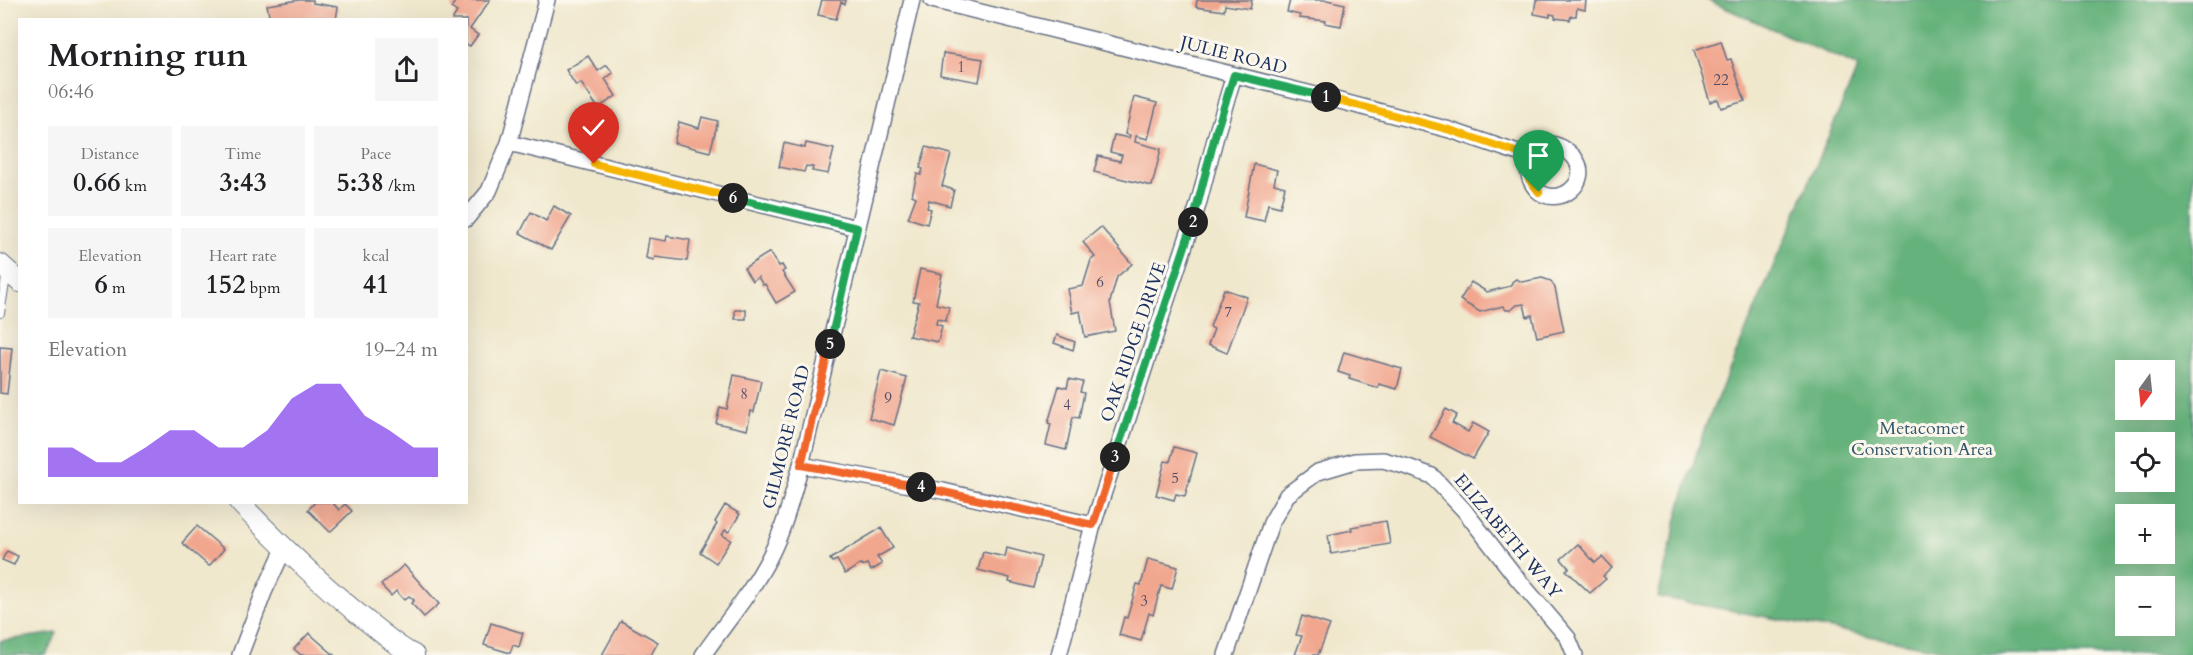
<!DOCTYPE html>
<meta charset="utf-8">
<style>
:root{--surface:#fff;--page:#f6f6f6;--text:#202124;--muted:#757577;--accent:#7c3aed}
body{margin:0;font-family:Cardo,serif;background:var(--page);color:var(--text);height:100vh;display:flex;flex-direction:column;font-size:22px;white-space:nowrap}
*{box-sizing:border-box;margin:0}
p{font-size:20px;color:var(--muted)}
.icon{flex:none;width:33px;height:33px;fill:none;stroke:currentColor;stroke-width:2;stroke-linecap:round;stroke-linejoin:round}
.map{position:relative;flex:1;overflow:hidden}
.drawer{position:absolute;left:18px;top:18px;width:450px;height:486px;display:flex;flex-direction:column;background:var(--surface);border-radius:0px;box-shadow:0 6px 24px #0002}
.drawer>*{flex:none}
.needle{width:39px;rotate:195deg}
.buttons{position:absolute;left:2115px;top:360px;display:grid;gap:12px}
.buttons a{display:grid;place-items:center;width:60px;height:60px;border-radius:0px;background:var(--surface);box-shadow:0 6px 24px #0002;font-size:30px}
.pin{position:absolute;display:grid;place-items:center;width:51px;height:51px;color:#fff;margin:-62px -26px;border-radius:50% 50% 50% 0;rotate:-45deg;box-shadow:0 0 6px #0007}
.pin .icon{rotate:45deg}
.km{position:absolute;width:30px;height:30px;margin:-15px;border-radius:50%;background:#222;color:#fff;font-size:16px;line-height:30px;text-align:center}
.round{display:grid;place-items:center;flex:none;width:63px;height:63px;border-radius:0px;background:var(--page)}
.head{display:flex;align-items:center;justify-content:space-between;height:102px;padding:0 30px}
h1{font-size:33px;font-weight:800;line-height:45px}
.figures{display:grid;grid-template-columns:repeat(3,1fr);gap:9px;height:102px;padding:6px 30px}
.figures div{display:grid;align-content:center;border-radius:0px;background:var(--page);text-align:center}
.figures b{font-size:26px;font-weight:800}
.figures small{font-size:16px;font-weight:400}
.figures p{font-size:16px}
.chart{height:168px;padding:12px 30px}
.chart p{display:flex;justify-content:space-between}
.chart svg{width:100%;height:108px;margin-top:6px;fill:var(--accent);opacity:.7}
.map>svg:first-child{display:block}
</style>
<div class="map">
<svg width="2193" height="655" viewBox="0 0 2193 655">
<rect width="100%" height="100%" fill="#fbf7ec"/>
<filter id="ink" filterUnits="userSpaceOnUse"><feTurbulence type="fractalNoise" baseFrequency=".0167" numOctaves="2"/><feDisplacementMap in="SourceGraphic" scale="12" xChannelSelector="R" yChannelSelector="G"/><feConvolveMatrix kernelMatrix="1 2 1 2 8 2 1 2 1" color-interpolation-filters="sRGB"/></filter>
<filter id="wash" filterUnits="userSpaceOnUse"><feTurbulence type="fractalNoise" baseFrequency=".008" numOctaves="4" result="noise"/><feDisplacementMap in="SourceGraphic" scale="24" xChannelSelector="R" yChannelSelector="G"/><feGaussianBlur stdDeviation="1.35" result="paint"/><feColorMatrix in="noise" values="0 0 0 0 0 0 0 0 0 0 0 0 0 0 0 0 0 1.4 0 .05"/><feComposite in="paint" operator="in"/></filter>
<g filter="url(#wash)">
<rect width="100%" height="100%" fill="#f0e8cd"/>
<!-- forest -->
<g fill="#66b27c" stroke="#40706d" stroke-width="1.5" fill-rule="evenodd">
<path d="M1707,0H2193V655H1971L1658,597L1681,503L1705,427L1858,67ZM2126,370H2164V410H2126ZM2126,442H2164V482H2126ZM2126,514H2164V554H2126ZM2126,586H2164V626H2126Z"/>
<path d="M57,633L46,655H0V641Z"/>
</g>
<g id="blocks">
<!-- building -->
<g fill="#f1a68e">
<path d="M299,0H313V3L338,7L336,20H270L267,5Z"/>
<path d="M456,0H490L470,29L478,35L470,46L466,44V20H452L457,12L451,8Z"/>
<path d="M822,0H846L845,4L841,2L836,19L818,15Z"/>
<path d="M1197,0H1252L1250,9L1225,5L1224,11L1196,7Z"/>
<path d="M1290,0H1327L1345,4L1341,26L1325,23L1326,21L1299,18L1300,15L1287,12Z"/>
<path d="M1536,0H1586L1585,10L1577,8L1576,16H1571L1570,20L1555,18V15L1550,14V17L1534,14Z"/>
<path d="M1721,41L1727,60L1731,59L1745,101L1721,108L1718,99L1710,102L1694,50Z"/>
<path d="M943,53L983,59L979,82L940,75Z"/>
<path d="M588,56L598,71L607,65L613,73L605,79L616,96L598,108L581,83L576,86L566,70Z"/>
<path d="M1134,97L1157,103L1148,139L1136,136L1135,142L1161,149L1152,186L1094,172L1098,156L1120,161L1122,155L1110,152L1114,135L1129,138L1130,135L1125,134Z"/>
<path d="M702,117L718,121L710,152L674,143L679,122L699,128Z"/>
<path d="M784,143L805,148L806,143L834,149L828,174L812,171L813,167L806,166L804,172L779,167Z"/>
<path d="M926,147L951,154L942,186L954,190L950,206L929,200L927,208L931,209L927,224L908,218L916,197L912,195L917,174L921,175L923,169L920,168Z"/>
<path d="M1254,164L1277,170L1274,184L1285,187L1280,207L1268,204L1264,221L1244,217Z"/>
<path d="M554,206L571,216L551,250L520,233L531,212L546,221Z"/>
<path d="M1101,227L1132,264L1117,277L1110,302L1115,331L1085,337L1080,311L1072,313L1067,289L1083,286L1091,260L1095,257L1083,242Z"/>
<path d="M667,236L690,240L687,261L655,257L654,260L646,258L649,238L666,241Z"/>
<path d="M770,252L779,266L782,265L785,270L782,272L795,292L776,303L765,284L763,285L758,277L752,281L744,268Z"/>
<path d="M920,269L942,274L936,304L949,307L946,321L937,319L936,324L942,326L938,342L909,336L919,302L913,301Z"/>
<path d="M1542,278L1551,281L1555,288L1564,331L1537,337L1532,315L1527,317L1524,304L1517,305L1511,310H1506L1503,306L1480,312L1460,300L1471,282L1487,292L1511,286L1512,282L1516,279L1522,282Z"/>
<path d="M1224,289L1247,297L1227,353L1208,345L1214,329L1210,327Z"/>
<rect x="735" y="310" width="11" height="9"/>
<path d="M1057,335L1075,342L1073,350L1054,343Z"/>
<path d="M0,347L12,348L7,394L0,393Z"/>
<path d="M1344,352L1402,369L1397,389L1379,384L1378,388L1349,379L1350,376L1338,372Z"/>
<path d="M881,371L907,378L894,425L869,418Z"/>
<path d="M734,375L761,381L754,412L751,411L747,430L716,423L720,407L727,409Z"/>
<path d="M1069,379L1083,382L1080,392L1084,393L1079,418L1073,417L1066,450L1046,445L1051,424L1048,423L1059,386L1067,388Z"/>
<path d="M1446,409L1457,415L1452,423L1468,432L1473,423L1489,432L1473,459L1430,437Z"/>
<path d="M1174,447L1197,453L1185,496L1176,494L1174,500L1156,495L1165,461L1170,462Z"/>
<path d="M315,502H332L339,510L345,504L352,511L330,532L308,510Z"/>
<path d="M725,505L740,514L729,532L725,530L722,535L731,540L716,563L700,552L717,524L715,522Z"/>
<path d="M1386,521L1390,544L1331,554L1328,535L1352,530L1351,527Z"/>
<path d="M197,526L224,549L209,566L182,543Z"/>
<path d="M881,528L893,548L877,557L882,564L871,571L867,564L862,566L861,564L845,574L837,560L832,562L830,559Z"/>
<path d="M1578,544L1595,563L1602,557L1612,568L1603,576L1606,579L1590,593L1566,570L1569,568L1561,559Z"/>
<path d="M1007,548L1041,557L1033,588L1009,582L1010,578L978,570L983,552L1005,557Z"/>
<path d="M7,551L18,556L14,565L2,560Z"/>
<path d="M1148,559L1178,567L1172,589L1161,586L1153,615L1149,613L1141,641L1119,635L1124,617L1127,618L1137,584L1141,585Z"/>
<path d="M404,565L439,604L424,617L411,603L414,600L409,596L404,600L396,591L391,596L381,585Z"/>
<path d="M1302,616L1330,625L1318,655H1295L1302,636L1296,635Z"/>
<path d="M621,621L658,642L651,655H602Z"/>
<path d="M491,623L523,633L519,647L513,645L510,653L484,645Z"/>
<path d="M309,633L334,655H301L294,649Z"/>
</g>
</g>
</g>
<g filter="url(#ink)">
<use href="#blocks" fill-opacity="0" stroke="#667085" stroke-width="1.5"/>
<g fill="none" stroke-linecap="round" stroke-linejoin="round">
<!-- service casing -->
<g stroke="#667085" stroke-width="10">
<path id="service" d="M0,313L7,272"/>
</g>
<!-- minor casing -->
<g stroke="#667085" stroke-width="18">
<g id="minor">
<path d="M932,0L1332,99L1450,130L1524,155C1532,152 1540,143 1549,144C1558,144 1568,150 1574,157C1594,183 1557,209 1537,190C1527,180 1529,167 1524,155"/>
<path d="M509,143L857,228"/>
<path d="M466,219L489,191L509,143L547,0"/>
<path d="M801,465L943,491L1093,525"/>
<path d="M240,655L264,592L284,549"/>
<path d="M703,655C726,622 752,592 770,556C785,527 792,496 801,465L912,0"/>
<path d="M1059,655L1093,525L1198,205L1217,132L1234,75"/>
<path d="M1226,655L1271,523L1287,495L1318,472L1355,461L1383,460L1408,467L1432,476L1464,510L1516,577L1568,638L1575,655"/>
</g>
</g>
<!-- tertiary casing -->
<g stroke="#667085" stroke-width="22">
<g id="tertiary">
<path d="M0,264L20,282"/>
<path d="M239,502C281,546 325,588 373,626C386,636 399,648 414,655"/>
</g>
</g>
<!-- service -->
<use href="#service" stroke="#fff" stroke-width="8"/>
<!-- minor -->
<use href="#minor" stroke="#fff" stroke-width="15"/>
<!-- tertiary -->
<use href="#tertiary" stroke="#fff" stroke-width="20"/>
</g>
</g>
<g fill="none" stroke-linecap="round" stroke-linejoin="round" filter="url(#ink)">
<!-- split-1 casing -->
<g stroke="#fff" stroke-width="12">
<path id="split-1" d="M1326,97L1450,130L1524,155L1529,179L1539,192"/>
</g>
<!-- split-2 casing -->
<g stroke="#fff" stroke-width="12">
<path id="split-2" d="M1193,222L1216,132L1234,75L1326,97"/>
</g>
<!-- split-3 casing -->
<g stroke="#fff" stroke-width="12">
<path id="split-3" d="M1115,457L1193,222"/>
</g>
<!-- split-4 casing -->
<g stroke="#fff" stroke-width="12">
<path id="split-4" d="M921,487L1093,525L1115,457"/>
</g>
<!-- split-5 casing -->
<g stroke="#fff" stroke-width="12">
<path id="split-5" d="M830,344L801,465L921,487"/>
</g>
<!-- split-6 casing -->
<g stroke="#fff" stroke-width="12">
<path id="split-6" d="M733,198L857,228L830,344"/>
</g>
<!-- split-7 casing -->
<g stroke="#fff" stroke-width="12">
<path id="split-7" d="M594,164L733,198"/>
</g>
<!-- split-1 -->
<use href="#split-1" stroke="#f5b400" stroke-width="8"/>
<!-- split-2 -->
<use href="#split-2" stroke="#22a559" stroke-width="8"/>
<!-- split-3 -->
<use href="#split-3" stroke="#22a559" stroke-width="8"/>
<!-- split-4 -->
<use href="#split-4" stroke="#f0652b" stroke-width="8"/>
<!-- split-5 -->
<use href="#split-5" stroke="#f0652b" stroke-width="8"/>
<!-- split-6 -->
<use href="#split-6" stroke="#22a559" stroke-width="8"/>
<!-- split-7 -->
<use href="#split-7" stroke="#f5b400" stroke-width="8"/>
</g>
<g text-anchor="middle" stroke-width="6" stroke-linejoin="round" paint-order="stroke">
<!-- number labels -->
<g font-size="15" fill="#504d6a">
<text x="961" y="72">1</text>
<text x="1721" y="85">22</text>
<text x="1100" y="287">6</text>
<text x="1228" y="317">7</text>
<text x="744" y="399">8</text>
<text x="888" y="403">9</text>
<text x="1067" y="410">4</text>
<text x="1175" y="483">5</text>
<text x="1144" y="606">3</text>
</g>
<!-- street labels -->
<g font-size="18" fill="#1b2f5e" stroke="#fbf7ec">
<text transform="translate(1234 55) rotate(14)" y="6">JULIE ROAD</text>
<text transform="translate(1133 342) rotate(-71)" y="6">OAK RIDGE DRIVE</text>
<text transform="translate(786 437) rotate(-76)" y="6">GILMORE ROAD</text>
<text transform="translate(1508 536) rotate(50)" y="6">ELIZABETH WAY</text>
</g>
<!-- park labels -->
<g font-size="18" fill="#34576b" stroke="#fbf7ec">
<text x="1922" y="434">Metacomet<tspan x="1922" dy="21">Conservation Area</tspan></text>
</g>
</g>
</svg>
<div class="buttons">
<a><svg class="needle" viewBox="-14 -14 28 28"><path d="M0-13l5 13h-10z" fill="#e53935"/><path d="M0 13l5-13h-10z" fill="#757577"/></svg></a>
<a><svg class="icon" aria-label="locate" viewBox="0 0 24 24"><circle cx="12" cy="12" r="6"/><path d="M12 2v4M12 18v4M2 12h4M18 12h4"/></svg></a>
<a>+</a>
<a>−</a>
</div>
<div class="pin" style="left:1539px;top:192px;background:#1e9e55"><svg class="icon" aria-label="arrive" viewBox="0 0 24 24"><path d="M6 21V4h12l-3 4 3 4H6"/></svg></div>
<div class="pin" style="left:594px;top:164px;background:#d93025"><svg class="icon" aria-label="check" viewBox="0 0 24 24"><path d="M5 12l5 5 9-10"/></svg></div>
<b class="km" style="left:1326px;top:97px">1</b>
<b class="km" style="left:1193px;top:222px">2</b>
<b class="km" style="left:1115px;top:457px">3</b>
<b class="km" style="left:921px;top:487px">4</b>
<b class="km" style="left:830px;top:344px">5</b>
<b class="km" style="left:733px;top:198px">6</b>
<section class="drawer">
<div class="head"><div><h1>Morning run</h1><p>06:46</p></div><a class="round"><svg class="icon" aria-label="share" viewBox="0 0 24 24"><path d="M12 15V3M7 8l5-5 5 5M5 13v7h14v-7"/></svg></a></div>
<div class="figures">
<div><p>Distance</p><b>0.66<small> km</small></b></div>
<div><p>Time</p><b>3:43</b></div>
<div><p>Pace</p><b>5:38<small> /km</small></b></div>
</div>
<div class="figures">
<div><p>Elevation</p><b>6<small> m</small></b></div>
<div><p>Heart rate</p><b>152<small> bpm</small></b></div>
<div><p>kcal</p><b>41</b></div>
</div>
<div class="chart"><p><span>Elevation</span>19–24 m</p>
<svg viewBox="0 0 160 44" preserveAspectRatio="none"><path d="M0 44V32L10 32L20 38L30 38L40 32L50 25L60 25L70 32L80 32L90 25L100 12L110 6L120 6L130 19L140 25L150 32L160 32V44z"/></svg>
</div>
</section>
</div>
